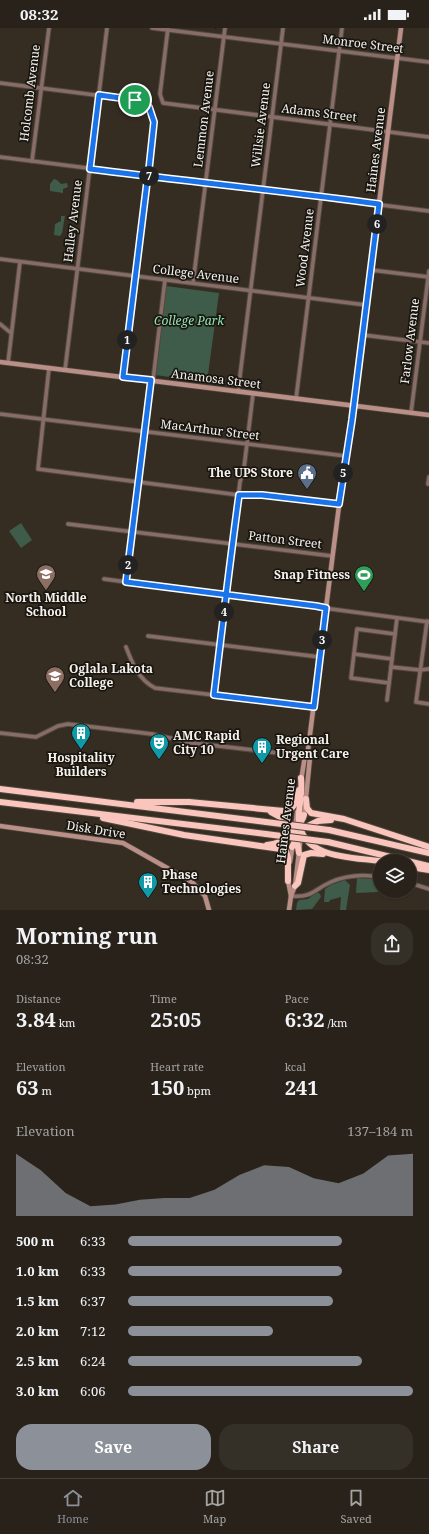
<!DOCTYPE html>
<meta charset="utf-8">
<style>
:root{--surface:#28221a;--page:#342f27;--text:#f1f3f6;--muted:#a5a4a2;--line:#443f39;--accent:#8c9099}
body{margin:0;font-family:"Noto Serif",serif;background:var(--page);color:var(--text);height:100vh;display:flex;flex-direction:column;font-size:15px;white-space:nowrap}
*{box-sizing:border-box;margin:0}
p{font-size:13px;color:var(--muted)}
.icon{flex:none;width:22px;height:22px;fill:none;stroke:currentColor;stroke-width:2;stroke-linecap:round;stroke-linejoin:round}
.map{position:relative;height:882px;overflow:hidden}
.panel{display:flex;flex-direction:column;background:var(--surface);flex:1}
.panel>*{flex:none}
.tools{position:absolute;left:373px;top:826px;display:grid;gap:8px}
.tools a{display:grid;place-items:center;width:44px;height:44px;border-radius:50%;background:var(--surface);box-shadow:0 1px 3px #0004,0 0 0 1px var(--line);font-size:20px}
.pin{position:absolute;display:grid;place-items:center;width:34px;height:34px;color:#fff;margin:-17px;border:2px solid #fff;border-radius:50%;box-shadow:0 1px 4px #0007}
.km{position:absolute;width:20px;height:20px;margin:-10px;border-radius:50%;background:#222;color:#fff;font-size:11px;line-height:20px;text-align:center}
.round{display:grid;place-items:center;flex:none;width:42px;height:42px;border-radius:16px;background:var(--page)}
.overview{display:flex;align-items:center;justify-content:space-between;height:68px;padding:0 16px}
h1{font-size:22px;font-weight:700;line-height:30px}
.figures{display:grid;grid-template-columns:repeat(3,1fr);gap:6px;height:68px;padding:4px 16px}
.figures div{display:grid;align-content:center}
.figures b{font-size:20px;font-weight:700}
.figures small{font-size:11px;font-weight:400}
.figures p{font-size:11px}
.chart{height:112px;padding:8px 16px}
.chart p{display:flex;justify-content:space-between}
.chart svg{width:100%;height:72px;margin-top:4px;fill:var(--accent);opacity:.7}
.action{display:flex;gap:8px;margin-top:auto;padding:8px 16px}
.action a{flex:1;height:46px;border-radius:16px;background:var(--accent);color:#fff;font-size:16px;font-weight:700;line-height:46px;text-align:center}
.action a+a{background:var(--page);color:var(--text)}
ul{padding:0 16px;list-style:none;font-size:13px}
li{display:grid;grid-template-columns:64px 48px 1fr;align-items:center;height:30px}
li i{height:10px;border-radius:5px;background:var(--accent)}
.status{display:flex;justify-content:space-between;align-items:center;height:28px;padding:0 20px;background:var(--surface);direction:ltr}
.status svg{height:11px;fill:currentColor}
.menu{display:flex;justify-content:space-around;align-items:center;height:56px;border-top:1px solid var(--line);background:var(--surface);font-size:11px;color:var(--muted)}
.menu a{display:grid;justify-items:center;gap:2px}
.menu .active{color:var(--accent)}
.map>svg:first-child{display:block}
</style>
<div class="status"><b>08:32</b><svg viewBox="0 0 49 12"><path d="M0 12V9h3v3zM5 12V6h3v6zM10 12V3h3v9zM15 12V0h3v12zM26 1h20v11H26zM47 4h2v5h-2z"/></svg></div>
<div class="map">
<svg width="429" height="882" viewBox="0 0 429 882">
<rect width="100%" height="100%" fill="#352d22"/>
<!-- green -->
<g fill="#3e5c49">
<path d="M54,151L57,152L61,156L67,155L68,159L63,161V165L50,163V156Z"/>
<path d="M61,188H65L62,205L60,208L54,207L55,196L61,193Z"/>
<path d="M166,258L219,265L207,354L155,347Z"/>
<path d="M21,495L32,512L21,520L9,503Z"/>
<path d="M357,850L376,851L378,855V864L356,865Z"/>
<path d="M345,852L350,857L346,882H340L341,869L330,872L329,874H324L325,861L331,857Z"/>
<path d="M317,864L320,866L321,869L312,881L296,882L297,875L299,872L308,871Z"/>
</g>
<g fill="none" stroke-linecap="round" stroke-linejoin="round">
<!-- stream -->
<path stroke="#051e1e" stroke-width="1" d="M215,0L216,1"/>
<!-- street casing -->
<g stroke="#50483e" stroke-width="5.5">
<g id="street">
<path d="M152,0L429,34"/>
<path d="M168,0L160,66L163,75L429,109"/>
<path d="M0,55L135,72C147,75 153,82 154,94L123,349"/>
<path d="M0,129L429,183"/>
<path d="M32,133L49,0"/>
<path d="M0,231L366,277"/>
<path d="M371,242L429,249"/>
<path d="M193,255L225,0"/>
<path d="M0,296L11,305"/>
<path d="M363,307L429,315"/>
<path d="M8,335L20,234"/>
<path d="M49,340L38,441L239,467H262L339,476"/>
<path d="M65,342L107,0"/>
<path d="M153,353L165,252"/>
<path d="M238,364L283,0"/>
<path d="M296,371L342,0"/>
<path d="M411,385L429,243"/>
<path d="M0,386L346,428"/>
<path d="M428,456L429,449"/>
<path d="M68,496L332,528"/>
<path d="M104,551L429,594"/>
<path d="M126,554L151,353"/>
<path d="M427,593L416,674L429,676"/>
<path d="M148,608L320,629"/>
<path d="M126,619C132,635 139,652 155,660L314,679"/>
<path d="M354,626L392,631"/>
<path d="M391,639L420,642L429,641"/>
<path d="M389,655L351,650L357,601L395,606"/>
<path d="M214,667L240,454L244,440L253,366"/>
<path d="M387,672L397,590"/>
<path d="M0,705L36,709L58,698L68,696L152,706L192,715L305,728"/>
<path d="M410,855L429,861"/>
<path d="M291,868C312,870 313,862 331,854C347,847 363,846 380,849"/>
</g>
</g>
<!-- secondary casing -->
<g stroke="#50483e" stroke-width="6">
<g id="secondary">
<path d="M0,334L429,387"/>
<path d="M301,753L305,728L308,722L342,454L352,392L401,0"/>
<path d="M304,790L310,729L308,722"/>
<path d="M0,798L123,815L192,854L205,868L209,882"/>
<path d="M295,801L297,784"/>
<path d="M290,834L293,816"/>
<path d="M288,852L291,868"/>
<path d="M289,882L291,868L295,858L301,807"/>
</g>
</g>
<!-- highway casing -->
<g stroke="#50483e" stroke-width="8">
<g id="highway">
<path d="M301,750C303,765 298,779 299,793C302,831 353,829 380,833"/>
<path d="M0,761L266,794"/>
<path d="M306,771L307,780L311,785L344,791L429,819"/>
<path d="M0,774L266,806"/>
<path d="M137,774H189L284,783C295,782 297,772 299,762"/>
<path d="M271,784L284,791L292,800"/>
<path d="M103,790L184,807L281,821L286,823L288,830V853"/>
<path d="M304,800L318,793L331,792"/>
<path d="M329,802L429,825"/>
<path d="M296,809L299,825"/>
<path d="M328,814L429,838"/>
<path d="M267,817C285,815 298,804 304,787"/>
<path d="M292,819L298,807"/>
<path d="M410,839L429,842"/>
<path d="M295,858L298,855L304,827L311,825L323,826"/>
</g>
</g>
<!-- street -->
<use href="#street" stroke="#876c68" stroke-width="3.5"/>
<!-- secondary -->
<use href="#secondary" stroke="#b98f88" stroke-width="4.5"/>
<!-- highway -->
<use href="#highway" stroke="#f9c5bc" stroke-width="6"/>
<!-- highway-bridge casing -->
<g stroke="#50483e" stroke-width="8" stroke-linecap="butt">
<g id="highway-bridge">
<path d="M266,794L329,802"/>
<path d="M266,806L328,814"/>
</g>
</g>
<!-- highway-bridge -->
<use href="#highway-bridge" stroke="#f9c5bc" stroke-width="6"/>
</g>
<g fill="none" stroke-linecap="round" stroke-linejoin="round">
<!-- route casing -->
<g stroke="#fff" stroke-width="8">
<path id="route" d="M135,72L149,79L154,94L149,141L147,154L123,349L151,352L126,554L316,578L326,580L314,679L214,667C222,600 230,533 239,467H262L339,476L352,392L379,176C283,163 186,153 90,141L99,67L135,72"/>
</g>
<!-- route -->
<use href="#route" stroke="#1a73e8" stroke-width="5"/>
</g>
<!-- icons -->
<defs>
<g id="civic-pin" transform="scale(1)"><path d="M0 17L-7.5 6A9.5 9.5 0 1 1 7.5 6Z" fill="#5c6f8a" stroke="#191611"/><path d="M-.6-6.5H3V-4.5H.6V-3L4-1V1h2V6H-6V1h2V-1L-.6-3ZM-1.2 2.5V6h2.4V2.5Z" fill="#fff"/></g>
<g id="school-pin" transform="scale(1)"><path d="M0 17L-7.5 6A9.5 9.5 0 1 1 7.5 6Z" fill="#8d6e63" stroke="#191611"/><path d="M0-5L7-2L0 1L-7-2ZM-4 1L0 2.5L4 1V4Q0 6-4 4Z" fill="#fff"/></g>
<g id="stadium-pin" transform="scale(1)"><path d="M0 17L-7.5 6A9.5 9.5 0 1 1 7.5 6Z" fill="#2e9e5b" stroke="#191611"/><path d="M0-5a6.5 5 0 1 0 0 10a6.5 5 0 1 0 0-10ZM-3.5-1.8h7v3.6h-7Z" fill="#fff"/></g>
<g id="university-pin" transform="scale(1)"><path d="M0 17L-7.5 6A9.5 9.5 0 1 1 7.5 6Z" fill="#8d6e63" stroke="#191611"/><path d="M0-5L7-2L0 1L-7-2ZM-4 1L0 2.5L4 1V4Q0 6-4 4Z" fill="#fff"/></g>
<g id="building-pin" transform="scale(1)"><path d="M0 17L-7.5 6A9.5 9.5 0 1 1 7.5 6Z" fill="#0f9aa8" stroke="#191611"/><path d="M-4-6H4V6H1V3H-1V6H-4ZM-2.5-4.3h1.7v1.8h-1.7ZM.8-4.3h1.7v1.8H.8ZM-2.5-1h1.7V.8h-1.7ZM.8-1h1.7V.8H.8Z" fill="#fff"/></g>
<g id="theatre-pin" transform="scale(1)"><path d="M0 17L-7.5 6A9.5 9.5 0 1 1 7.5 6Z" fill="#0f9aa8" stroke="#191611"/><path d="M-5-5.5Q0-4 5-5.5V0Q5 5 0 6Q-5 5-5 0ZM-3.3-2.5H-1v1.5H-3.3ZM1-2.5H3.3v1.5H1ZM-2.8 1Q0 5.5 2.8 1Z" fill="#fff"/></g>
</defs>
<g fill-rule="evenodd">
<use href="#civic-pin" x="307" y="445"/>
<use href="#school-pin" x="46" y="546"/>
<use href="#stadium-pin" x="364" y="547"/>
<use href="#university-pin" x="55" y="648"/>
<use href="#building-pin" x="81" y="705"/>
<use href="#theatre-pin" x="159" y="715"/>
<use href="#building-pin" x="262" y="719"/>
<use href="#building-pin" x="148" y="854"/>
</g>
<g text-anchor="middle" stroke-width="3.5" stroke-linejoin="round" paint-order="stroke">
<!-- street labels -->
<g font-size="12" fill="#f6f1ea" stroke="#191611">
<text transform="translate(363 16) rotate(7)" y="4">Monroe Street</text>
<text transform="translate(30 65) rotate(-83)" y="4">Holcomb Avenue</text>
<text transform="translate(319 85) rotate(7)" y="4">Adams Street</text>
<text transform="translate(204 91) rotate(-83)" y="4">Lemmon Avenue</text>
<text transform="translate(261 97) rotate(-83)" y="4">Willsie Avenue</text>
<text transform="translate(376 122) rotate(-83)" y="4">Haines Avenue</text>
<text transform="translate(73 193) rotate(-83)" y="4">Halley Avenue</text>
<text transform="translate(305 220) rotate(-83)" y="4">Wood Avenue</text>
<text transform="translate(196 246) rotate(7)" y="4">College Avenue</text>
<text transform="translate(410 313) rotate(-83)" y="4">Farlow Avenue</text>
<text transform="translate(216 351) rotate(7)" y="4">Anamosa Street</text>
<text transform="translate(210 402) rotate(7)" y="4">MacArthur Street</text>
<text transform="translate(285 512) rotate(7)" y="4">Patton Street</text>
<text transform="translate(286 793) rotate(-83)" y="4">Haines Avenue</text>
<text transform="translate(96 802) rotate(9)" y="4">Disk Drive</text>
</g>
<!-- park labels -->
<g font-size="12" font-style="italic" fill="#92e3b2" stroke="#191611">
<text x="189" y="297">College Park</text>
</g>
<!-- poi labels -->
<g font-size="12" font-weight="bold" fill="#f6f1ea" stroke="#191611" text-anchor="start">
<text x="293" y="449" text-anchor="end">The UPS Store</text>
<text x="350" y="551" text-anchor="end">Snap Fitness</text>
<text x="46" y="574" text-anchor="middle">North Middle<tspan x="46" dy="14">School</tspan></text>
<text x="69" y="645">Oglala Lakota<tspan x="69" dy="14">College</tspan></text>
<text x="173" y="712">AMC Rapid<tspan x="173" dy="14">City 10</tspan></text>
<text x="276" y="716">Regional<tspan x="276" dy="14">Urgent Care</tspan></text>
<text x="81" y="734" text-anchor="middle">Hospitality<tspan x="81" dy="14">Builders</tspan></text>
<text x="162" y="851">Phase<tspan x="162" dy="14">Technologies</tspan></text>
</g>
</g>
</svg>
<div class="tools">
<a><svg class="icon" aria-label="layers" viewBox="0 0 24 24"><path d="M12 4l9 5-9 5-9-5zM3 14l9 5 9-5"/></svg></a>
</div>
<div class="pin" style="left:135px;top:72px;background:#1e9e55"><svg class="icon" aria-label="arrive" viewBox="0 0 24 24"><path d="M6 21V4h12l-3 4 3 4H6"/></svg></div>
<b class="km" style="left:127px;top:312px">1</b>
<b class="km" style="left:128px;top:537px">2</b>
<b class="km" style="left:322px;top:612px">3</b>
<b class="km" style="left:224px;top:584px">4</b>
<b class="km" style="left:343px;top:445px">5</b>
<b class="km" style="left:377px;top:196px">6</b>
<b class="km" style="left:149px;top:148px">7</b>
</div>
<section class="panel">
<div class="overview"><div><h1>Morning run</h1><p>08:32</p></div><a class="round"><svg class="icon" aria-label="share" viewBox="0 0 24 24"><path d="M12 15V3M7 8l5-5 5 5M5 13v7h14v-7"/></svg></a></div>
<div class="figures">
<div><p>Distance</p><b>3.84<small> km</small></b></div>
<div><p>Time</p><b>25:05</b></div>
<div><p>Pace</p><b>6:32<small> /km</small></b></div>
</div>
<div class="figures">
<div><p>Elevation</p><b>63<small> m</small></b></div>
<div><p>Heart rate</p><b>150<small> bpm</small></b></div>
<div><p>kcal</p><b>241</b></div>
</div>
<div class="chart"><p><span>Elevation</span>137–184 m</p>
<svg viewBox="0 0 160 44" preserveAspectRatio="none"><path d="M0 44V6L10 16L20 30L30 38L40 37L50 34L60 33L70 33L80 28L90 19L100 13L110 14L120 21L130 24L140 18L150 7L160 6V44z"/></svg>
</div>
<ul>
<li><b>500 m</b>6:33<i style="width:75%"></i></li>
<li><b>1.0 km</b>6:33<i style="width:75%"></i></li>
<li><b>1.5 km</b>6:37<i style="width:72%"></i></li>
<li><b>2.0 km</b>7:12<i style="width:51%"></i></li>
<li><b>2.5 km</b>6:24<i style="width:82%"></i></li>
<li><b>3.0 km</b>6:06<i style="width:100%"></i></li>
</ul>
<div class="action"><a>Save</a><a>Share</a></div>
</section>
<nav class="menu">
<a class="active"><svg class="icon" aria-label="home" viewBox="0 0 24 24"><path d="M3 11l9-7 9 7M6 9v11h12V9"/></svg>Home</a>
<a><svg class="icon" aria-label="map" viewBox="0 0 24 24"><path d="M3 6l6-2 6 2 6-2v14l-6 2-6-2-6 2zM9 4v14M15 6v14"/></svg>Map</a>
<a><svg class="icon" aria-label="saved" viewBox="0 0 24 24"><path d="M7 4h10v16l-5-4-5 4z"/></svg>Saved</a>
</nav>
